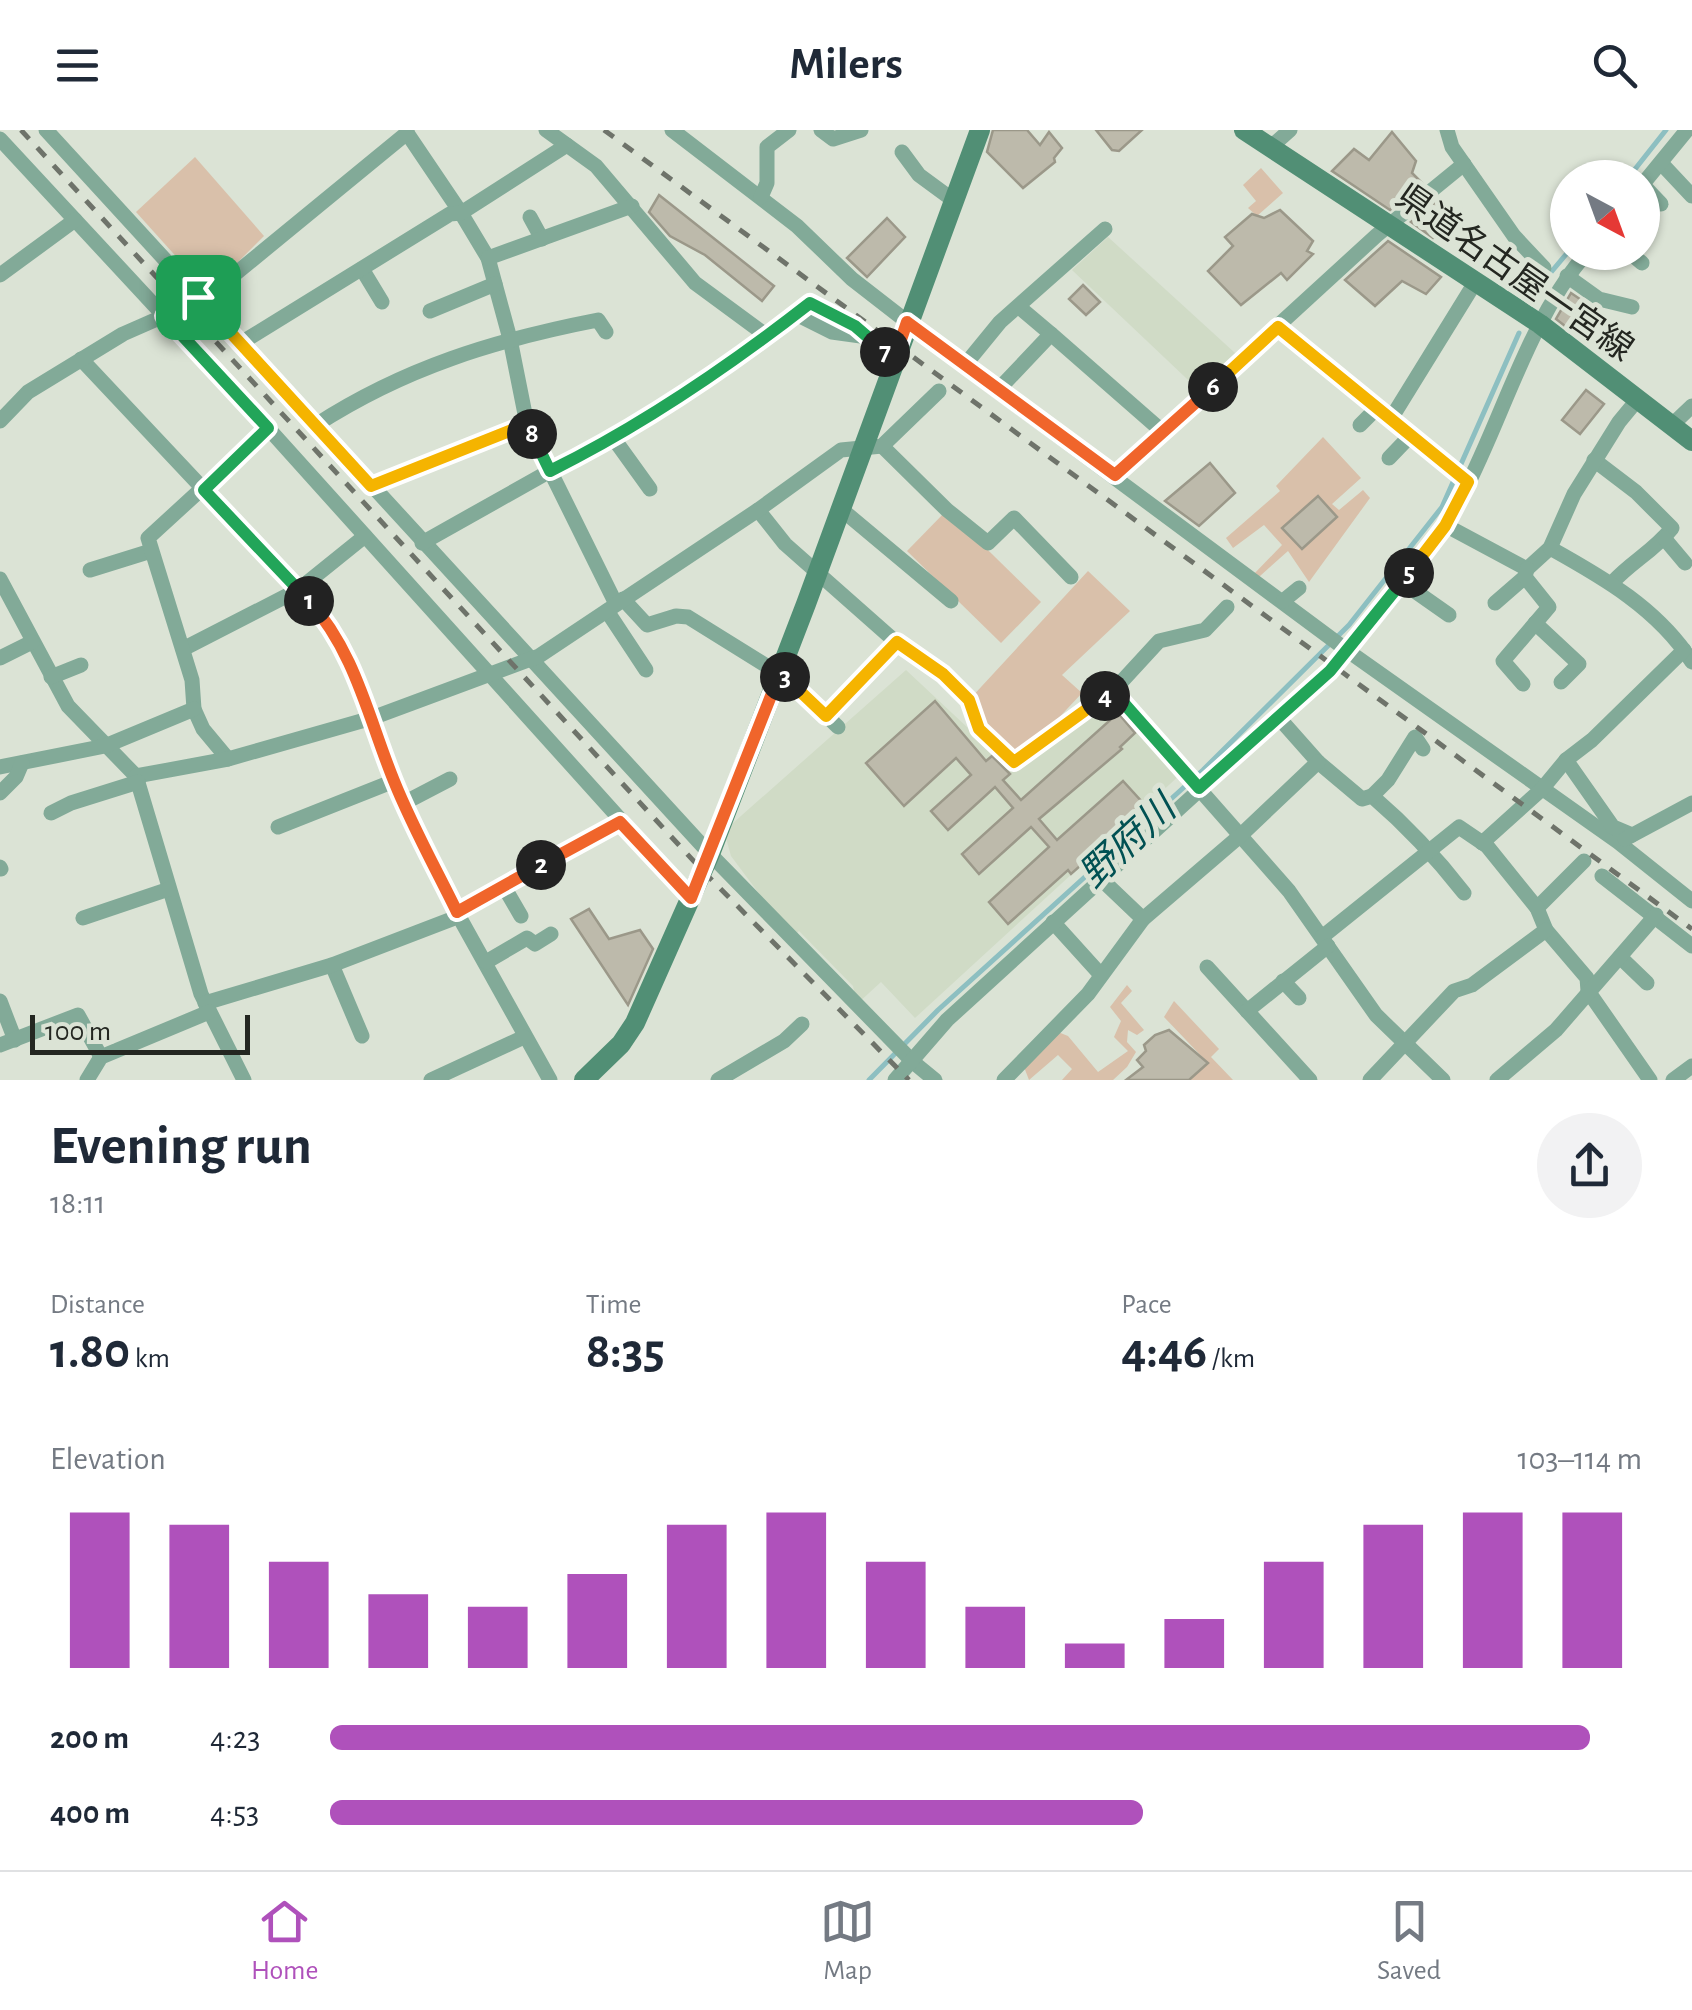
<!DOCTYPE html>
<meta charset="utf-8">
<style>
:root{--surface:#fff;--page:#f2f2f3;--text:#1f2937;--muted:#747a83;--line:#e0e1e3;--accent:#af51bb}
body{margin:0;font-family:"Alegreya Sans","Noto Sans JP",sans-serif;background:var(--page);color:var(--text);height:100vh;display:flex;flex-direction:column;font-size:38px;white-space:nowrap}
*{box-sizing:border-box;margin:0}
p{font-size:32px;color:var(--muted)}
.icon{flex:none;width:55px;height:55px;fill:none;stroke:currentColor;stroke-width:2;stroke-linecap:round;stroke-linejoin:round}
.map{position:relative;height:950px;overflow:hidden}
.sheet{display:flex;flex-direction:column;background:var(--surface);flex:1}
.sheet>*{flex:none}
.needle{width:65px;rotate:139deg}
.controls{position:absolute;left:1550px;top:30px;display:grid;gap:20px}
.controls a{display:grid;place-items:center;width:110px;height:110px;border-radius:50%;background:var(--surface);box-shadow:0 2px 8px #0004;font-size:50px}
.scale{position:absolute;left:30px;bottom:25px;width:220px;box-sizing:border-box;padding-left:10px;border:5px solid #242721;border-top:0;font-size:28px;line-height:35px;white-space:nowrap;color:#242721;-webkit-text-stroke:8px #dbe3d5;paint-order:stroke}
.pin{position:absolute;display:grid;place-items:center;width:85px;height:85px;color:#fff;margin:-42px;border-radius:20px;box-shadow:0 5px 15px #0006}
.km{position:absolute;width:50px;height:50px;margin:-25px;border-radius:50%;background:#222;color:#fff;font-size:28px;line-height:50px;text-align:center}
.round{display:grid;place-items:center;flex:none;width:105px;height:105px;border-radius:52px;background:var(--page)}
.overview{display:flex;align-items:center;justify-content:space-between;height:170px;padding:0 50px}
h1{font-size:55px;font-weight:600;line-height:75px}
.figures{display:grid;grid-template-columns:repeat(3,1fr);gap:15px;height:170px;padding:10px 50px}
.figures div{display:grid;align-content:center}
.figures b{font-size:50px;font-weight:600}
.figures small{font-size:28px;font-weight:400}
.figures p{font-size:28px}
.chart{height:280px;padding:20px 50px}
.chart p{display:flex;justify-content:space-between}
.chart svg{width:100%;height:180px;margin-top:10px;stroke:var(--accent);stroke-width:6}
ul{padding:0 50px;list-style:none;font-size:32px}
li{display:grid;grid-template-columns:160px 120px 1fr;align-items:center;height:75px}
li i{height:25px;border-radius:12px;background:var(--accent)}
header{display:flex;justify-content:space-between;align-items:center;height:130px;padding:0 50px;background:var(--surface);font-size:45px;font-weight:600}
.dock{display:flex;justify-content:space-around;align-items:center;height:140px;border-top:2px solid var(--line);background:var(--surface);font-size:28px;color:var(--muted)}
.dock a{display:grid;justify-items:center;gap:5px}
.dock .active{color:var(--accent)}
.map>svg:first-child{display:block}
</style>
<header><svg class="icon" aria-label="menu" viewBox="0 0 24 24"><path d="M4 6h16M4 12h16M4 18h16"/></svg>Milers<svg class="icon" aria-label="search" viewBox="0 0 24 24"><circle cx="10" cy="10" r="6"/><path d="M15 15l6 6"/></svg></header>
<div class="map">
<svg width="1692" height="950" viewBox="0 0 1692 950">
<rect width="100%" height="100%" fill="#dbe3d5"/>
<!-- built -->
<g fill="#d0dbc6">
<path d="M1108,107L1235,223L1236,235L1204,265L1072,140Z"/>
<path d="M906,540L1014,641L1115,563L1182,643L915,888L881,852L857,874L853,856L799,801L792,808L731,726L724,701Z"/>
</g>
<!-- green -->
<g fill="#d9c0aa" fill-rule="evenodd">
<path d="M195,27L264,106L208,162L136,82Z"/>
<path d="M1261,38L1283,63L1257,86L1248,78L1256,71L1243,55Z"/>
<path d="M1323,307L1361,348L1332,374L1339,380L1363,360L1370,368L1309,452L1288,421L1260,446H1252L1282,415L1264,395L1233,418L1226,408L1280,361L1276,356ZM1317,366L1336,387L1301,419L1283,397Z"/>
<path d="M947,380L1041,472L1001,513L907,421Z"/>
<path d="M1088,441L1130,481L1062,545L1082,563L1023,626L979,599L969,570Z"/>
<path d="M1127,855L1132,861L1121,873L1144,900L1137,905L1128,900L1127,912L1136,922L1127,937L1113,950H1062L1072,939L1058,925L1029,950L1024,937L1058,902L1068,906L1098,942L1128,921L1114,907L1121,891L1110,877Z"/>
<path d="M1174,871L1219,919L1211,927L1233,950H1190L1207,932L1164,887Z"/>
</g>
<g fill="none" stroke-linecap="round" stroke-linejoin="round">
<!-- stream -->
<g stroke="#8dbfc1" stroke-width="5">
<path d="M1628,48L1666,0"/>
<path d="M1536,165L1542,153L1568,122"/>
<path d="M869,950L938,880L1203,640L1349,495L1442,377L1519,203"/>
</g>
</g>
<!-- building -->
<g fill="#bdbaab" stroke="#9b9889" stroke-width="2.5">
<path d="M993,0H1027L1040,15L1049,2L1062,18L1054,28L1055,32L1023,58L987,22Z"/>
<path d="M1096,0H1142L1119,21L1112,20Z"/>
<path d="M1392,2L1416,31L1412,43L1422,53L1390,80L1332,41L1354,19L1369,30Z"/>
<path d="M659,65L774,156L762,171L705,125L670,106L649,82Z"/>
<path d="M1439,69L1456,87L1433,108L1411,92Z"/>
<path d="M1280,80L1313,111L1307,121L1313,124L1287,150L1281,143L1241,175L1208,141L1233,116L1225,107L1252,84L1264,88Z"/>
<path d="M887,88L905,107L867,147L847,128Z"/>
<path d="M1388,111L1441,147L1426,164L1402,151L1375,176L1345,150Z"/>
<path d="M1083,155L1100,172L1086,185L1069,169Z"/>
<path d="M1571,163L1593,178L1574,203L1556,189Z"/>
<path d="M1586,260L1604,274L1580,304L1562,290Z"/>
<path d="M1210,333L1235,363L1199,396L1165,371Z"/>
<path d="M1318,366L1337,387L1302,419L1282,398Z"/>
<path d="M935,571L986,631L992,626L1010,644L1003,650L1021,670L1118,583L1135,603L1120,617L1122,619L1039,689L1057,710L1123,651L1143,673L1086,725L1089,728L1071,744L1068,740L1008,794L989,772L1049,717L1031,697L979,744L962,724L1013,678L995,657L948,700L931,681L971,645L956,628L904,676L866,633Z"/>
<path d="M589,779L609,809L640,800L653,819L628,875L571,789Z"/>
<path d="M1169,900L1208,933L1189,950H1126L1143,937L1137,930L1146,921L1144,915L1155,905Z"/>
</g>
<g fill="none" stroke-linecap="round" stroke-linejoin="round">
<!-- minor -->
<g stroke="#82aa98" stroke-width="15">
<path d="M46,0L710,724L913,932L935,950"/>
<path d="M546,0L596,36L695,153L767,206"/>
<path d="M672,0L797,96L852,149L964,236L1348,521L1618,712L1692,771"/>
<path d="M821,0L833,9L861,0"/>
<path d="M1447,0L1452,17L1514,106L1544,138"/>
<path d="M407,3L461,83L488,128L510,209L527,294L616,474"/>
<path d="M0,9L268,298L691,768"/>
<path d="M1271,17L1290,0"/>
<path d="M902,22L919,45L953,70"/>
<path d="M1661,33L1692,66"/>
<path d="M1642,55L1687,0"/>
<path d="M1643,55L1661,74"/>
<path d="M761,67L767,53V17L789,0"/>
<path d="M530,87L542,109"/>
<path d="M1629,122L1642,133"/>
<path d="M488,128L632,76"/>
<path d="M362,139L382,172"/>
<path d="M0,145L75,90"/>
<path d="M1567,146L1599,169L1632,177"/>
<path d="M198,167L229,149L407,3V0"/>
<path d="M1019,177L1051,204"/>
<path d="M430,181L495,154"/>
<path d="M796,184L810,173L855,196L868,207"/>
<path d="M1278,197L1468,352"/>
<path d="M241,213L450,84L461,83L567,15"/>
<path d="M81,229L318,481L340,516L372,588L394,651L457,783L550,950"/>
<path d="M964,236L1000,192L1105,99"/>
<path d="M998,260L1051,204L1163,302"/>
<path d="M1392,287L1476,151"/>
<path d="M0,291L28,262L123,204L164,186L194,162"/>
<path d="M316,295C404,238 495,210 598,190L606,202"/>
<path d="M1360,295L1378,277"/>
<path d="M1672,295L1692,276"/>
<path d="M614,309L650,359"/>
<path d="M882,316L947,380L988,413L1014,388L1071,447"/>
<path d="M1389,328L1412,304"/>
<path d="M1594,330L1636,362L1672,398C1653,422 1632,431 1612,453"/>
<path d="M1115,345L1377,105L1464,34"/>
<path d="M371,356L527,294"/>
<path d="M841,379L951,471"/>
<path d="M758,380L785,414L897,513L943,544L969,570L979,599L1014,632L1113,561L1159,511L1205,500L1227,477"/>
<path d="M1445,395L1527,439L1550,418L1574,364L1619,292L1638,269"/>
<path d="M1664,408L1685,433"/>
<path d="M422,413L550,341L614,309L695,258L796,184L832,202L868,207L894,230"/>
<path d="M1550,418C1604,448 1658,479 1692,532"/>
<path d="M90,440L151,421"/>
<path d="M0,449L68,576L136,646L201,864L244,950"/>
<path d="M1402,452L1449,485"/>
<path d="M623,469L647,495L676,486L688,487L791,551L838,597"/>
<path d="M1283,471L1299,458"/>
<path d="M1495,473L1525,447"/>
<path d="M607,481L646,540"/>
<path d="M1535,493L1579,534L1561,552"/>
<path d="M183,519L298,460L365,406"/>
<path d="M0,528L32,512"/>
<path d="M51,547L81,535"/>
<path d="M1523,554L1503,531L1549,477L1525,447L1527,439"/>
<path d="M1113,561L1289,761L1376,885L1443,950"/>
<path d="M826,586L897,513"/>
<path d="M1279,588L1318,632L1362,669L1372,666C1407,696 1436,727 1464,763"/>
<path d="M228,629L203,599L194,579L192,550L148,408L268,298"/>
<path d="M1566,630L1613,697L1632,705"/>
<path d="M0,637L105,616L194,579"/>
<path d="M136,646L228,629L372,588L539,526L758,380L841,320L882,316L939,261"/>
<path d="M0,663L16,647L22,633"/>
<path d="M1372,666L1388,650L1415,607L1423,619"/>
<path d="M404,673L450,649"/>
<path d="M51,683L71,673L138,652"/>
<path d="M278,697L394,651"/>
<path d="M1625,709L1692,673"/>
<path d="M1482,713L1542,659L1566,630L1592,610L1684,520"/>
<path d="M0,737L1,739"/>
<path d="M1602,746L1692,816"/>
<path d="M1101,749L1143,789"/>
<path d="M503,755L521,786"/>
<path d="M1537,778L1584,731"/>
<path d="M83,788L169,759"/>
<path d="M1053,792L1100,844"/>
<path d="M1322,807L1459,697L1487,716L1537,778L1546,800L1587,848L1588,861L1650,950"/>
<path d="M1620,827L1647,853"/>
<path d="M486,832L527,808L535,814L551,804"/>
<path d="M332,835L362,906"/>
<path d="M1207,837L1310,950"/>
<path d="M1283,851L1299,868"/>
<path d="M0,871L15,910"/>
<path d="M205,873L332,835L452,789L463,778L620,692"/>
<path d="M1247,881L1328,816"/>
<path d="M0,915L78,885L101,927"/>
<path d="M87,950L101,927L209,882"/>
<path d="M431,950L524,907"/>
<path d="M718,950L784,911L802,894"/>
<path d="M895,950L947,890L1330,541C1376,488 1432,424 1464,362C1505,282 1528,192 1587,122"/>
<path d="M1004,950L1088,864L1143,789L1241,705L1318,632"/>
<path d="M1370,950L1454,861L1472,855L1546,800"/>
<path d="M1497,950L1556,900L1656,785"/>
<path d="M1673,950L1692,936"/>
</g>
<!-- secondary -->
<g stroke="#518f75" stroke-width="20">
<path d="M1244,0L1540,194L1692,311"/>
<path d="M584,950L621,914L635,893L710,724L806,474L980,0"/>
</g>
<!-- rail -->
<g stroke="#6e736a" stroke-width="5" stroke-dasharray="12 12" stroke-linecap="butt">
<path d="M21,0L701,739L909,950"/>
<path d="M604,0L1692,799"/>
</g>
</g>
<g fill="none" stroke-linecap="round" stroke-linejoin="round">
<!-- split-1 casing -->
<g stroke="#fff" stroke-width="20">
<path id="split-1" d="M198,167L194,162L164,186L268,298L204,360L309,471"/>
</g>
<!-- split-2 casing -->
<g stroke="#fff" stroke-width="20">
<path id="split-2" d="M309,471C355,521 369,590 394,651C412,696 436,739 457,782L541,735"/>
</g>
<!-- split-3 casing -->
<g stroke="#fff" stroke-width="20">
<path id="split-3" d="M541,735L620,692L691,768L780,543L785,547"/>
</g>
<!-- split-4 casing -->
<g stroke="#fff" stroke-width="20">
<path id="split-4" d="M785,547L826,586L897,512L943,544L969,570L979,599L1014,632L1105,566"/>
</g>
<!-- split-5 casing -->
<g stroke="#fff" stroke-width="20">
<path id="split-5" d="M1105,566L1113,561L1199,658L1330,541L1409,443"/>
</g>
<!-- split-6 casing -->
<g stroke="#fff" stroke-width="20">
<path id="split-6" d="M1213,257L1278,197L1468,352L1445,396L1409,443"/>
</g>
<!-- split-7 casing -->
<g stroke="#fff" stroke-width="20">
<path id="split-7" d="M885,222L894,230L907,192L1115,345L1213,257"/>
</g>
<!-- split-8 casing -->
<g stroke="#fff" stroke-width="20">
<path id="split-8" d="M532,304L550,341C643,295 728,237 810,173L855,196L885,222"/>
</g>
<!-- split-9 casing -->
<g stroke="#fff" stroke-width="20">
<path id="split-9" d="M198,167L371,356L527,294L532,304"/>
</g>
<!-- split-1 -->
<use href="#split-1" stroke="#22a559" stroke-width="12"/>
<!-- split-2 -->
<use href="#split-2" stroke="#f0652b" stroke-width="12"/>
<!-- split-3 -->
<use href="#split-3" stroke="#f0652b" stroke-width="12"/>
<!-- split-4 -->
<use href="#split-4" stroke="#f5b400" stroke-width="12"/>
<!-- split-5 -->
<use href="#split-5" stroke="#22a559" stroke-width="12"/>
<!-- split-6 -->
<use href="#split-6" stroke="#f5b400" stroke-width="12"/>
<!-- split-7 -->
<use href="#split-7" stroke="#f0652b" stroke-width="12"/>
<!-- split-8 -->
<use href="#split-8" stroke="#22a559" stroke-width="12"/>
<!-- split-9 -->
<use href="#split-9" stroke="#f5b400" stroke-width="12"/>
</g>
<g text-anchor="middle" stroke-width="10" stroke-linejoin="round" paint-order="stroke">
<!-- street labels -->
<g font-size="35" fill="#242721" stroke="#dbe3d5">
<text transform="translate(1515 142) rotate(35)" y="12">県道名古屋一宮線</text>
</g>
<!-- water labels -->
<g font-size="38" font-style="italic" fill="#015153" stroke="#dbe3d5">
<text transform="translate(1127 711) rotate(-43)" y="13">野府川</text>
</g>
</g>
</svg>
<div class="controls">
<a><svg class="needle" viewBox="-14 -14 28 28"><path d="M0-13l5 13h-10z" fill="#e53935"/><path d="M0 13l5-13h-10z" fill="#747a83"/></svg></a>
</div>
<div class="scale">100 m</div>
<div class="pin" style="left:198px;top:167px;background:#1e9e55"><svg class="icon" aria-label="arrive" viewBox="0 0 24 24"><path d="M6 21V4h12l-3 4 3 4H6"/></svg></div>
<b class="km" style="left:309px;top:471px">1</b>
<b class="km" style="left:541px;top:735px">2</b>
<b class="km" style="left:785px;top:547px">3</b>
<b class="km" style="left:1105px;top:566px">4</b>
<b class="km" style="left:1409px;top:443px">5</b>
<b class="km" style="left:1213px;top:257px">6</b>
<b class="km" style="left:885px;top:222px">7</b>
<b class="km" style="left:532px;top:304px">8</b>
</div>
<section class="sheet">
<div class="overview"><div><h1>Evening run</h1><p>18:11</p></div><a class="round"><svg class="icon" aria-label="share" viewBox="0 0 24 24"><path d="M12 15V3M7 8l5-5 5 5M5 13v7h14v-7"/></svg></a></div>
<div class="figures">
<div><p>Distance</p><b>1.80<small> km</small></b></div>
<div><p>Time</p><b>8:35</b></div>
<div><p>Pace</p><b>4:46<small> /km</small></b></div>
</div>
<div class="chart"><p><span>Elevation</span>103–114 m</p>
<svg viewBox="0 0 160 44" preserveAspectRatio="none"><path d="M5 44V6M15 44V9M25 44V18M35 44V26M45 44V29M55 44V21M65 44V9M75 44V6M85 44V18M95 44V29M105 44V38M115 44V32M125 44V18M135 44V9M145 44V6M155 44V6"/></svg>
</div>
<ul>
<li><b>200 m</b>4:23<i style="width:96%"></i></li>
<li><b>400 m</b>4:53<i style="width:62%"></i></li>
</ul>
</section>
<nav class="dock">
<a class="active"><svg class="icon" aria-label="home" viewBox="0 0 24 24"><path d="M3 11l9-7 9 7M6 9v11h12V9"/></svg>Home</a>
<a><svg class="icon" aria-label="map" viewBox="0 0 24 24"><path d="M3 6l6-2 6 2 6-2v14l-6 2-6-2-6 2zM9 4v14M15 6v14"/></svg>Map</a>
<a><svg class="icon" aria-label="saved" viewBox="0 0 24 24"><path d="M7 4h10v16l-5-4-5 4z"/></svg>Saved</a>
</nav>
